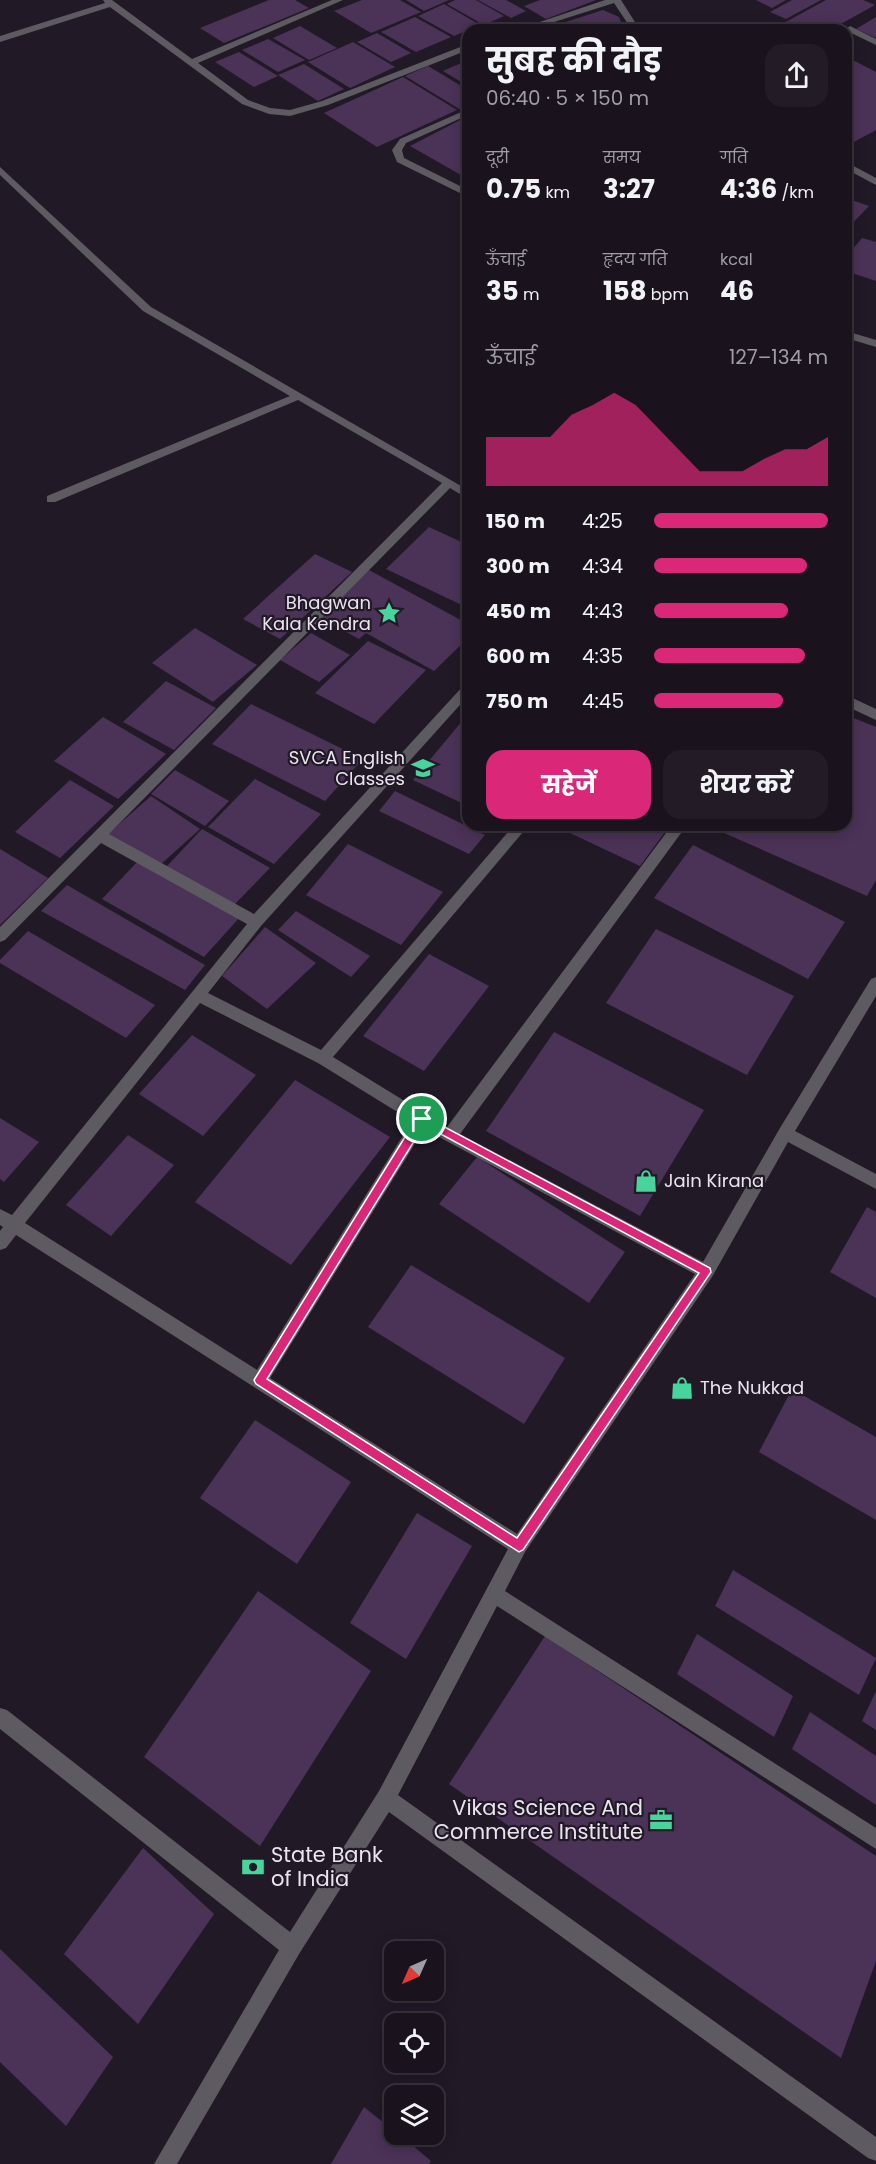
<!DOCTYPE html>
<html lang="hi">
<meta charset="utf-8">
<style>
:root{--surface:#1a131d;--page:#231c26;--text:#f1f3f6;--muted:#9f9ea4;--line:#38323b;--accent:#db2777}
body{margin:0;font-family:Poppins,"Noto Sans Devanagari",sans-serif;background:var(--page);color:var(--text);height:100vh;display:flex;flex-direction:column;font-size:22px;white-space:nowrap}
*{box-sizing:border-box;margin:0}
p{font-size:20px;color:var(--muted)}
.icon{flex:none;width:33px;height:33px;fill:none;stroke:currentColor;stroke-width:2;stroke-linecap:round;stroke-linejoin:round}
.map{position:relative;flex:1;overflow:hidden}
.panel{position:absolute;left:462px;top:24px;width:390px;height:807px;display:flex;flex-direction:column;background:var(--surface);border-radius:18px;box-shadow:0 3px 15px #0003,0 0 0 2px var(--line)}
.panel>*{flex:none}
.needle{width:39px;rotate:225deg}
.controls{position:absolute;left:384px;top:1941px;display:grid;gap:12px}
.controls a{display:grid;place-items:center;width:60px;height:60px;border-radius:12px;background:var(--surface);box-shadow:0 3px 15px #0003,0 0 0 2px var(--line);font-size:30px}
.pin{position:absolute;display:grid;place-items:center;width:51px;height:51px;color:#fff;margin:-26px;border:3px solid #fff;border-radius:50%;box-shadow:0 2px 6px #0007}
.round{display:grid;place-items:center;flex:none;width:63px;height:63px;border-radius:18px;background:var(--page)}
.headline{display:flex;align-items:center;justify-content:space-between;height:102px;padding:0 24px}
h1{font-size:33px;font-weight:700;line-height:45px}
.metrics{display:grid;grid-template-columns:repeat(3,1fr);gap:9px;height:102px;padding:6px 24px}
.metrics div{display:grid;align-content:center}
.metrics b{font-size:26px;font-weight:700}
.metrics small{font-size:16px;font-weight:400}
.metrics p{font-size:16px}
.chart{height:168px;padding:12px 24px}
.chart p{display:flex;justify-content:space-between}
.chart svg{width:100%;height:108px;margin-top:6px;fill:var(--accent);opacity:.7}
.button{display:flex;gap:12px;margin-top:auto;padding:12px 24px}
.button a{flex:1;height:69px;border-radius:18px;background:var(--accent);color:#fff;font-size:24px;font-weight:700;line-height:69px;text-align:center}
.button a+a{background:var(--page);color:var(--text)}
ul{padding:0 24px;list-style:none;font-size:20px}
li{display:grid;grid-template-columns:96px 72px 1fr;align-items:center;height:45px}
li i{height:15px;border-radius:8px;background:var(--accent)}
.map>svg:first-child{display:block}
</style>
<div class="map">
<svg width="876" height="2164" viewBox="0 0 876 2164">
<rect width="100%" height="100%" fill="#221927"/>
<!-- building -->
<g fill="#4b3257">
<path d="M269,0H295L309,8L224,43L200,28Z"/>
<path d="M362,0H400L421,12L371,33L334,11Z"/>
<path d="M406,0H449L424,11Z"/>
<path d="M455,0H476L504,16L484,25L447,4Z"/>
<path d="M478,0H506L526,11L511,18Z"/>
<path d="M540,0H596L546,19L524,6Z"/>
<path d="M756,0H786L772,8Z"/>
<path d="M792,0H821L786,19L770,12Z"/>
<path d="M826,0H863L875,5L830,30H796L782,24Z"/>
<path d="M444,4L480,25L454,36L418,16Z"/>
<path d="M603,10L619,17L624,30H541Z"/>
<path d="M415,17L451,37L416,52L381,32Z"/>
<path d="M876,17V38L856,29Z"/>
<path d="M300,26L337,48L309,60L273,38Z"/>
<path d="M377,33L411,53L391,62L357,42Z"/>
<path d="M268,39L305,60L278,72L242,50Z"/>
<path d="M353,42L395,67L350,88L308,62Z"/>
<path d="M239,52L278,76L254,87L215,62Z"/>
<path d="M847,57L876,72V130L852,143L846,140Z"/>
<path d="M468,60V86L443,71Z"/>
<path d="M304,64L344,89L318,101L278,75Z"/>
<path d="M428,66L468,90V106L461,110L405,76Z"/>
<path d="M403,77L457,110L377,147L324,113Z"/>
<path d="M468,116V179L410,146Z"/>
<path d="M846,198L869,206L846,230Z"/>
<path d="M862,238L876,242V281L846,271V257Z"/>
<path d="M429,527L468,545V608L386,569Z"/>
<path d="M315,554L352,572L280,639L243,619Z"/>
<path d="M369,570L468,624V638L434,671L366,633L359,639L317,616Z"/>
<path d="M195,628L257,665L213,702L152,663Z"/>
<path d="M311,633L350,655L319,682L280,660Z"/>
<path d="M368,641L426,670L374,724L315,693Z"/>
<path d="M166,681L216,708L174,750L123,722Z"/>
<path d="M251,704L363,759L325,801L212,744Z"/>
<path d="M468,714V806L413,780Z"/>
<path d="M846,715L876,727V880L867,896L715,829L717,825H846Z"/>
<path d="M103,717L166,754L118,799L54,761Z"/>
<path d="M175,770L229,801L205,826L151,794Z"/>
<path d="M255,779L321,814L274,864L208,827Z"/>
<path d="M70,780L114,806L60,858L15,832Z"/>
<path d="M395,791L485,835L469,854L379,811Z"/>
<path d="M151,796L200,829L160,865L108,834Z"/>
<path d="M553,825H670L640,866Z"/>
<path d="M202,829L270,868L233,906L166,867Z"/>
<path d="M348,844L443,892L401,945L306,895Z"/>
<path d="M693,845L845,922L808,979L654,898Z"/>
<path d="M0,849L48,878L0,925Z"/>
<path d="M139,860L240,917L204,957L102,899Z"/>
<path d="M67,885L205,965L185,990L41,911Z"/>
<path d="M296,911L370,956L351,977L278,930Z"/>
<path d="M265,927L316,963L267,1009L222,976Z"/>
<path d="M656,929L794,996L747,1075L606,1003Z"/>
<path d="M28,931L155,1005L126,1038L0,963V960Z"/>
<path d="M429,954L489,986L424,1071L363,1036Z"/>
<path d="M554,1032L704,1110L640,1216L486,1131Z"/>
<path d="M192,1035L256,1075L203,1136L139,1094Z"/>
<path d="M295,1080L390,1137L291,1265L195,1202Z"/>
<path d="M0,1118L39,1142L4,1182L0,1179Z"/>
<path d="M128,1135L174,1165L111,1236L66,1205Z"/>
<path d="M477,1157L625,1252L589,1303L439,1204Z"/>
<path d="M867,1207L876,1212V1298L830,1272Z"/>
<path d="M411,1265L565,1358L524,1424L368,1327Z"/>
<path d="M792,1389L876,1437V1520L759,1452Z"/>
<path d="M255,1420L351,1482L297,1564L200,1498Z"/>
<path d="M417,1513L472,1546L406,1659L350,1623Z"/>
<path d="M733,1570L876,1658L859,1695L715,1606Z"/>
<path d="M258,1591L371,1671L260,1846L144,1757Z"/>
<path d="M697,1634L793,1696L774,1737L677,1674Z"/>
<path d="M545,1636L876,1856V1961L841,2058L449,1784Z"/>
<path d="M876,1691V1730L862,1721Z"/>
<path d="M810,1712L876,1756V1805L792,1749Z"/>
<path d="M143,1848L214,1914L138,2024L64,1954Z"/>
<path d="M0,1949L113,2057L66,2126L0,2062Z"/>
<path d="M364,2107L394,2131V2134H399L431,2161L429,2164H331Z"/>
</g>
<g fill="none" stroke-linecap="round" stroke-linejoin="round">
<!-- minor -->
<g fill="#5e5a61" fill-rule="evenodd">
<path d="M103,0H112L192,59L332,0H343L198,63L248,100L270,108L290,110L322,101L468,44V50L328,105L290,116L269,114L242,104L110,7L0,42V36L105,3Z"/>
<path d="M605,0H621L640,30H632L614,3L529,30H516Z"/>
<path d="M850,26L876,39V45L847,31L846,29Z"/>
<path d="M468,109V115L406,143L402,150L404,158L468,190V197L397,162L392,150L400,139Z"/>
<path d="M846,162L876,178V185L846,169Z"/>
<path d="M0,167L151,307L468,490V499L450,488L109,834L254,914L464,685L468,683V696L261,926L208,993L321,1050L514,825H529L333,1057L447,1127L672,825H687L460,1134L703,1262L780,1128L871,979L876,977V996L795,1131L876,1174V1189L788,1142L712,1277L525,1552L505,1591L876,1828V1849L497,1606L398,1795L876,2137V2161L868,2158L389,1812L299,1954L177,2164H154L279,1950L0,1729V1708L7,1710L290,1932L379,1791L508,1549L16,1235L6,1248L0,1250V1231L3,1227L0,1225V1209L12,1215L247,924L101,843L5,940L0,942V927L442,483L298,400L55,502H47V496L290,396L143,311L0,175ZM200,1003L318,1063L412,1121L257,1370L25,1223ZM424,1129L695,1274L517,1534L270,1378Z"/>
<path d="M846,331L876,340V347L846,338Z"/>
<path d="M846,695L876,709V720L846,706Z"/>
</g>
</g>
<!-- route -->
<path fill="#db2777" stroke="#fff" stroke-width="1.5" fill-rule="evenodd" d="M422,1115L710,1268L711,1272L523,1550L519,1552L256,1384L254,1380L418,1116ZM424,1125L699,1273L517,1538L267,1379Z"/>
<!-- icons -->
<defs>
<g id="sight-bare" transform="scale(1.8)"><path d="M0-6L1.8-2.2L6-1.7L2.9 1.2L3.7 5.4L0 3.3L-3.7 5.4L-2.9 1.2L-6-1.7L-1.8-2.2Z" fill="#47d49d" stroke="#221927" stroke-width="2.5" paint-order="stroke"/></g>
<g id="school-bare" transform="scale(1.8)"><path d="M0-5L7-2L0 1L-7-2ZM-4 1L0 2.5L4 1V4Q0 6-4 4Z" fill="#47d49d" stroke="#221927" stroke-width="2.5" paint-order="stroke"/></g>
<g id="shop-bare" transform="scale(1.8)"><path d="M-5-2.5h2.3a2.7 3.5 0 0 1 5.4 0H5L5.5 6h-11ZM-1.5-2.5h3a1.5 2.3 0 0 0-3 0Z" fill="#47d49d" stroke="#221927" stroke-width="2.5" paint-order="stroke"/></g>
<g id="office-bare" transform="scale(1.8)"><path d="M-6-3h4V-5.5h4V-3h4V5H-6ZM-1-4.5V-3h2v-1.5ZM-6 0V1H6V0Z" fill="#47d49d" stroke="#221927" stroke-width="2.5" paint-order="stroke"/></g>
<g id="bank-bare" transform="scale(1.8)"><path d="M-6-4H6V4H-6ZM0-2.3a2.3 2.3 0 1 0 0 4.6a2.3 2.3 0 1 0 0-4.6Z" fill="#47d49d" stroke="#221927" stroke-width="2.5" paint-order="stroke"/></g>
</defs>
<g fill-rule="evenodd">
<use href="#sight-bare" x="389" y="613"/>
<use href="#school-bare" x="423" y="768"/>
<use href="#shop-bare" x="646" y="1181"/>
<use href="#shop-bare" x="682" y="1388"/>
<use href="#office-bare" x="661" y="1820"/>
<use href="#bank-bare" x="253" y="1867"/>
</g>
<g text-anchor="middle" stroke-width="4.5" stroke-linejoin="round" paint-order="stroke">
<!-- poi labels -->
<g font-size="18" fill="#eae4ee" stroke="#221927" text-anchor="end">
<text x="371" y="609">Bhagwan<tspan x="371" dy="21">Kala Kendra</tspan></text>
<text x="405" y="764">SVCA English<tspan x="405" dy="21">Classes</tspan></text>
<text x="664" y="1187" text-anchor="start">Jain Kirana</text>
<text x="700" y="1394" text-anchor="start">The Nukkad</text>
</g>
<!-- near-poi labels -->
<g font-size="21" fill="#eae4ee" stroke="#221927" text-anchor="end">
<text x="643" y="1815">Vikas Science And<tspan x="643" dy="24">Commerce Institute</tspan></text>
<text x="271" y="1862" text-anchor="start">State Bank<tspan x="271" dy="24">of India</tspan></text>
</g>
</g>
</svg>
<div class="controls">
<a><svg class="needle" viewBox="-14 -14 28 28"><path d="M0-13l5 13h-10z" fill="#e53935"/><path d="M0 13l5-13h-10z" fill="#9f9ea4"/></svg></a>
<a><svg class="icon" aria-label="locate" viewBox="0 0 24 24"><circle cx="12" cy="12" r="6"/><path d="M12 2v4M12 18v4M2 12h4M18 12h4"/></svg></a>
<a><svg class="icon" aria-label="layers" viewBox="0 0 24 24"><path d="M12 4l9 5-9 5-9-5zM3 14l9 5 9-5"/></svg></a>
</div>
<div class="pin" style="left:422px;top:1119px;background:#1e9e55"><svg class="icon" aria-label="arrive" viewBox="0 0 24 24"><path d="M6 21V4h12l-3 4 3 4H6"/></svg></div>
<section class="panel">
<div class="headline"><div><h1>सुबह की दौड़</h1><p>06:40 · 5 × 150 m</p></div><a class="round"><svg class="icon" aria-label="share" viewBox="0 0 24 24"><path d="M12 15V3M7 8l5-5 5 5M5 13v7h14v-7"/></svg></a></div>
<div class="metrics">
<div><p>दूरी</p><b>0.75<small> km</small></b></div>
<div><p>समय</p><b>3:27</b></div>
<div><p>गति</p><b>4:36<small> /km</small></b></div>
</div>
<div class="metrics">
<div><p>ऊँचाई</p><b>35<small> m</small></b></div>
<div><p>हृदय गति</p><b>158<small> bpm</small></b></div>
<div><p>kcal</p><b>46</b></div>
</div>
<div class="chart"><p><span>ऊँचाई</span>127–134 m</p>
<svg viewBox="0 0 160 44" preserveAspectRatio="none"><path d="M0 44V24L10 24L20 24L30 24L40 15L50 11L60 6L70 11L80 20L90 29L100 38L110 38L120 38L130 33L140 29L150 29L160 24V44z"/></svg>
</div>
<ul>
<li><b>150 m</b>4:25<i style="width:100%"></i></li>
<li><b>300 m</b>4:34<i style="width:88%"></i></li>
<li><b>450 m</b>4:43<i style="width:77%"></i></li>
<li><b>600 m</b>4:35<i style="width:87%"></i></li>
<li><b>750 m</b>4:45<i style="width:74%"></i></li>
</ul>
<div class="button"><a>सहेजें</a><a>शेयर करें</a></div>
</section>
</div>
